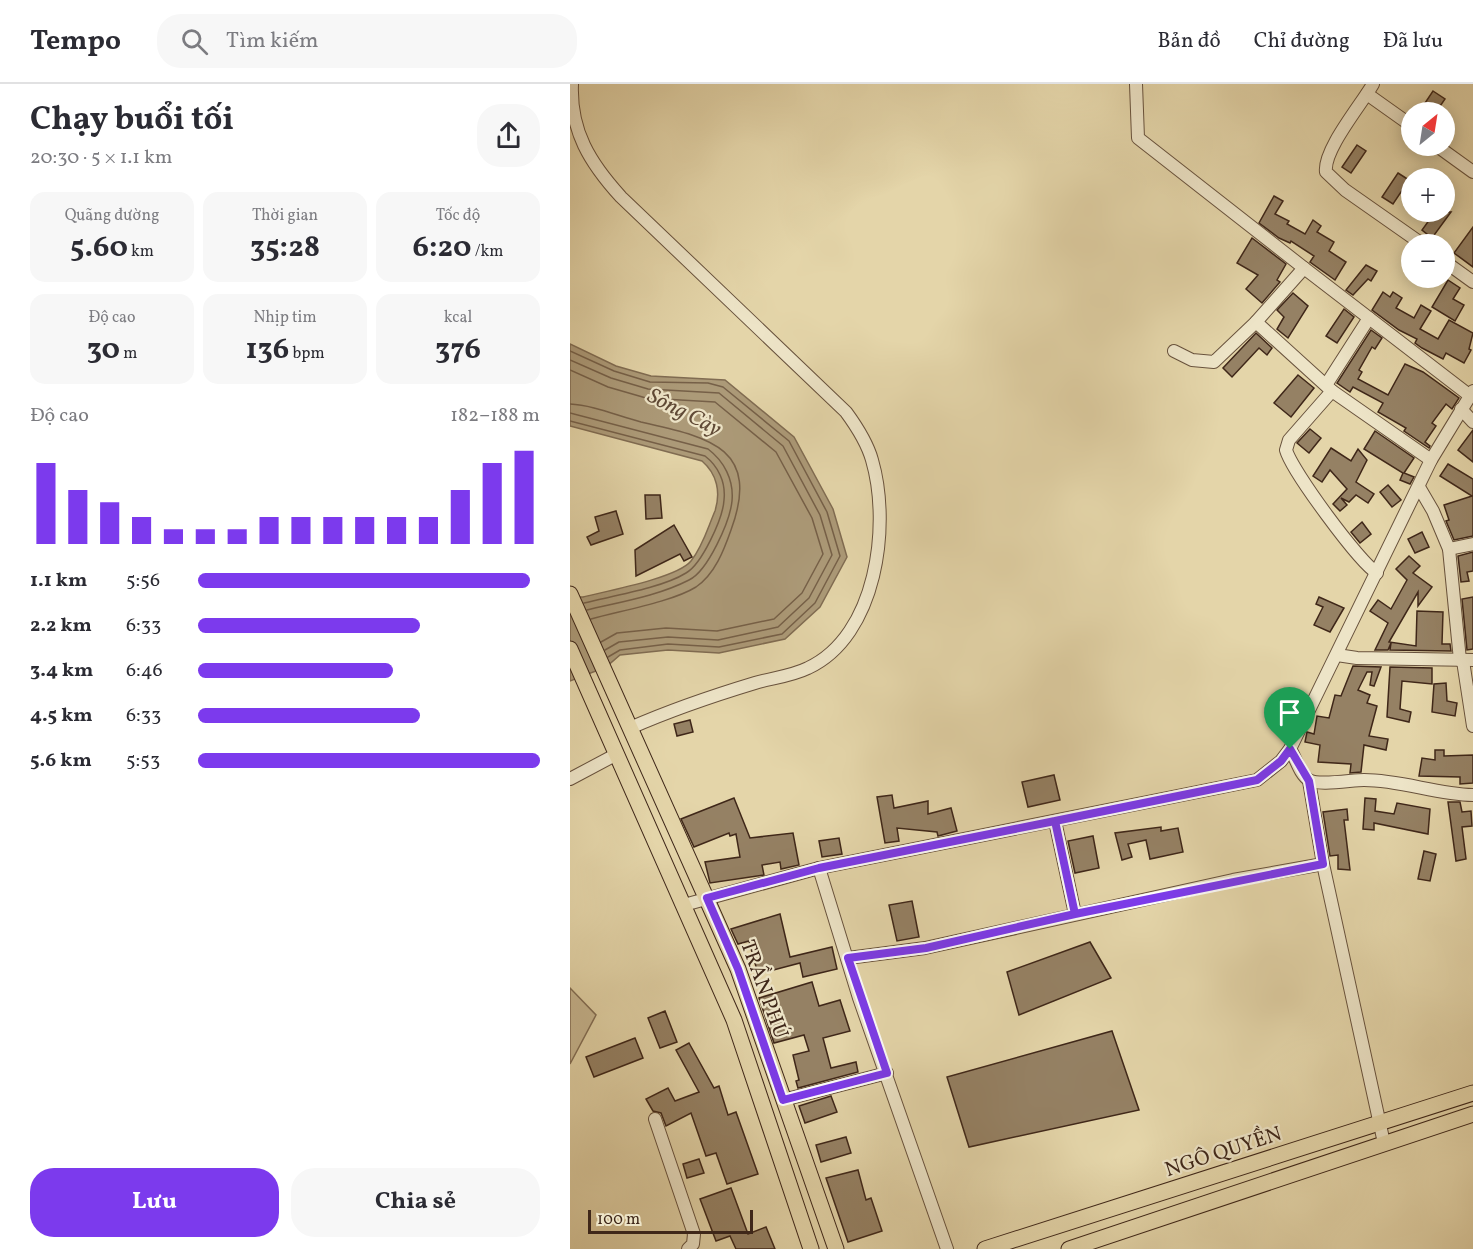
<!DOCTYPE html>
<html lang="vi">
<meta charset="utf-8">
<style>
:root{--surface:#fff;--page:#f7f7f7;--text:#2b2b33;--muted:#7c7c81;--line:#e1e1e2;--accent:#7c3aed}
body{margin:0;font-family:Vollkorn,serif;background:var(--page);color:var(--text);height:100vh;display:flex;flex-direction:column;font-size:22px;white-space:nowrap}
*{box-sizing:border-box;margin:0}
p{font-size:20px;color:var(--muted)}
.icon{flex:none;width:33px;height:33px;fill:none;stroke:currentColor;stroke-width:2;stroke-linecap:round;stroke-linejoin:round}
.map{position:relative;flex:1;overflow:hidden}
.sheet{display:flex;flex-direction:column;background:var(--surface);width:570px}
.sheet>*{flex:none}
.needle{width:39px;rotate:30deg}
.buttons{position:absolute;left:831px;top:18px;display:grid;gap:12px}
.buttons a{display:grid;place-items:center;width:54px;height:54px;border-radius:50%;background:var(--surface);box-shadow:0 3px 15px #0003;font-size:30px}
.scale{position:absolute;left:18px;bottom:15px;width:165px;box-sizing:border-box;padding-left:6px;border:3px solid #3f2719;border-top:0;font-size:16px;line-height:21px;white-space:nowrap;color:#3f2719;-webkit-text-stroke:4px #ede4c7;paint-order:stroke}
.pin{position:absolute;display:grid;place-items:center;width:51px;height:51px;color:#fff;margin:-62px -26px;border-radius:50% 50% 50% 0;rotate:-45deg;box-shadow:0 0 6px #0007}
.pin .icon{rotate:45deg}
.round{display:grid;place-items:center;flex:none;width:63px;height:63px;border-radius:24px;background:var(--page)}
.overview{display:flex;align-items:center;justify-content:space-between;height:102px;padding:0 30px}
h1{font-size:33px;font-weight:700;line-height:45px}
.stats{display:grid;grid-template-columns:repeat(3,1fr);gap:9px;height:102px;padding:6px 30px}
.stats div{display:grid;align-content:center;border-radius:15px;background:var(--page);text-align:center}
.stats b{font-size:30px;font-weight:700}
.stats small{font-size:16px;font-weight:400}
.stats p{font-size:16px}
.chart{height:168px;padding:12px 30px}
.chart p{display:flex;justify-content:space-between}
.chart svg{width:100%;height:108px;margin-top:6px;stroke:var(--accent);stroke-width:6}
.primary-button{display:flex;gap:12px;margin-top:auto;padding:12px 30px}
.primary-button a{flex:1;height:69px;border-radius:24px;background:var(--accent);color:#fff;font-size:24px;font-weight:700;line-height:69px;text-align:center}
.primary-button a+a{background:var(--page);color:var(--text)}
ul{padding:0 30px;list-style:none;font-size:20px}
li{display:grid;grid-template-columns:96px 72px 1fr;align-items:center;height:45px}
li i{height:15px;border-radius:8px;background:var(--accent)}
header{display:flex;align-items:center;gap:36px;box-sizing:border-box;height:84px;padding:0 30px;background:var(--surface);border-bottom:2px solid var(--line)}
header strong{font-size:28px}
nav{display:flex;gap:33px;margin-inline-start:auto;font-size:21px}
.search{width:420px;height:54px;background:var(--page);display:flex;align-items:center;gap:15px;box-sizing:border-box;padding:0 21px;border-radius:24px;color:var(--muted);font-size:22px}
main{display:flex;flex:1;min-height:0}
.map>svg:first-child{display:block}
</style>
<header>
<strong>Tempo</strong>
<div class="search"><svg class="icon" aria-label="search" viewBox="0 0 24 24"><circle cx="10" cy="10" r="6"/><path d="M15 15l6 6"/></svg>Tìm kiếm</div>
<nav><a>Bản đồ</a><a>Chỉ đường</a><a>Đã lưu</a></nav>
</header>
<main>
<section class="sheet">
<div class="overview"><div><h1>Chạy buổi tối</h1><p>20:30 · 5 × 1.1 km</p></div><a class="round"><svg class="icon" aria-label="share" viewBox="0 0 24 24"><path d="M12 15V3M7 8l5-5 5 5M5 13v7h14v-7"/></svg></a></div>
<div class="stats">
<div><p>Quãng đường</p><b>5.60<small> km</small></b></div>
<div><p>Thời gian</p><b>35:28</b></div>
<div><p>Tốc độ</p><b>6:20<small> /km</small></b></div>
</div>
<div class="stats">
<div><p>Độ cao</p><b>30<small> m</small></b></div>
<div><p>Nhịp tim</p><b>136<small> bpm</small></b></div>
<div><p>kcal</p><b>376</b></div>
</div>
<div class="chart"><p><span>Độ cao</span>182–188 m</p>
<svg viewBox="0 0 160 44" preserveAspectRatio="none"><path d="M5 44V11M15 44V22M25 44V27M35 44V33M45 44V38M55 44V38M65 44V38M75 44V33M85 44V33M95 44V33M105 44V33M115 44V33M125 44V33M135 44V22M145 44V11M155 44V6"/></svg>
</div>
<ul>
<li><b>1.1 km</b>5:56<i style="width:97%"></i></li>
<li><b>2.2 km</b>6:33<i style="width:65%"></i></li>
<li><b>3.4 km</b>6:46<i style="width:57%"></i></li>
<li><b>4.5 km</b>6:33<i style="width:65%"></i></li>
<li><b>5.6 km</b>5:53<i style="width:100%"></i></li>
</ul>
<div class="primary-button"><a>Lưu</a><a>Chia sẻ</a></div>
</section>
<div class="map">
<svg width="903" height="1165" viewBox="0 0 903 1165">
<rect width="100%" height="100%" fill="#e4d5a9"/>
<filter id="stains"><feTurbulence type="fractalNoise" baseFrequency=".00333" numOctaves="4"/><feColorMatrix values="0 0 0 0 .2 0 0 0 0 .09 0 0 0 0 .02 0 0 0 .5 -.17"/></filter>
<radialGradient id="worn" r=".72"><stop offset=".6" stop-color="#630" stop-opacity="0"/><stop offset="1" stop-color="#630" stop-opacity=".3"/></radialGradient>
<!-- green -->
<path fill="#c8b791" stroke="#846f55" stroke-width="1.5" d="M0,904L26,931L0,980Z"/>
<!-- water -->
<path fill="#ac9a78" stroke="#806c52" stroke-width="1.5" d="M0,260L46,282L81,292L155,296L224,353L263,425L277,473L250,523L215,555L149,569L98,566L50,571L36,583L0,597V513H13C37,507 107,494 121,477C133,462 138,443 145,427C151,408 147,390 132,377L0,342Z"/>
<g fill="none" stroke-linecap="round" stroke-linejoin="round">
<!-- shore -->
<g stroke="#766048" stroke-width="1.5">
<path d="M0,267L44,287L80,298L138,299L153,303L219,357L257,428L270,472L245,519L212,550L149,563L98,560L50,566L38,573"/>
<path d="M0,276L41,294L78,305L149,309L213,362L250,431L262,471L239,514L208,543L148,556L98,553L49,558L35,566"/>
<path d="M0,286L38,303L76,314L145,318L206,368L242,434L253,470L232,509L204,535L147,547L96,544L47,549L31,558"/>
<path d="M0,320C23,321 48,332 71,338C136,353 192,362 161,446C154,466 145,490 126,503C102,518 49,527 21,535"/>
<path d="M0,329L138,365C154,377 164,396 162,417C160,437 138,487 119,496C88,512 50,518 17,526"/>
<path d="M0,337L135,372C148,382 156,398 154,416C153,434 132,480 116,489C92,504 42,512 14,519"/>
</g>
</g>
<!-- building -->
<g fill="#958164" stroke="#3f2719" stroke-width="1.5">
<path d="M863,7L875,15L866,28H849Z"/>
<path d="M787,61L796,67L781,89L772,83Z"/>
<path d="M828,89L839,96L823,120L812,113Z"/>
<path d="M704,112L713,117L705,130L719,137L717,140L735,150L743,136L751,142L747,148L764,158L759,167L776,178L765,196L740,178L744,172L721,157L720,159L709,154L689,139Z"/>
<path d="M865,128H881L862,154L852,146Z"/>
<path d="M903,143V183L884,169Z"/>
<path d="M682,154L716,180L707,196L710,198L692,219L676,205L688,191L667,179Z"/>
<path d="M796,181L807,187L801,197L798,195L783,211L776,206Z"/>
<path d="M878,196L890,204L883,215L894,221L885,237L862,223Z"/>
<path d="M813,208L820,213L823,208L832,214L826,224L844,234L851,221L861,227L850,245L868,255L879,236L903,249L899,265L901,266L894,279L876,269L873,275L852,264L845,259L847,255L829,246L802,226Z"/>
<path d="M723,209L738,222L718,254L707,245L714,233L707,226Z"/>
<path d="M774,225L784,233L767,259L756,252Z"/>
<path d="M801,246L812,254L805,265L802,263L789,286L792,288L788,295L818,311L835,280L853,288L889,314L882,325L876,320L862,339L866,342L855,358L860,362L859,364L834,347L836,344L808,328L813,319L783,303L780,308L767,299Z"/>
<path d="M686,249L702,264L697,271L689,264L662,293L653,284Z"/>
<path d="M728,291L744,304L721,333L704,319Z"/>
<path d="M740,345L751,354L739,369L727,359Z"/>
<path d="M903,346V378L888,366Z"/>
<path d="M805,347L844,374L834,389L844,393L840,400L830,396L833,389L794,365Z"/>
<path d="M761,364L781,377L788,365L797,376L786,398L804,410L798,419L786,411L779,418L771,414L777,421L770,427L763,420L777,405L760,386L752,398L743,392Z"/>
<path d="M878,380L903,395V452L884,456L876,437L879,436L874,421L902,412L870,392Z"/>
<path d="M818,401L831,416L822,423L810,408Z"/>
<path d="M75,411H90L92,434L76,435Z"/>
<path d="M46,427L53,450L21,461L17,453L29,447L25,433Z"/>
<path d="M792,438L801,450L790,459L781,448Z"/>
<path d="M104,441L122,473L114,477L110,470L66,492L65,466Z"/>
<path d="M852,448L859,463L845,469L838,455Z"/>
<path d="M903,468V487L897,488L899,497L891,498L888,472Z"/>
<path d="M839,472L850,482L843,489L862,503L848,522V508L819,558L846,562L847,527L873,528L872,560H880L881,567L820,566L821,559L818,566H805L818,539L800,527L808,516L821,525L837,496L826,485Z"/>
<path d="M749,513L774,524L760,548L744,541L753,523L746,520Z"/>
<path d="M903,513V565L897,566L892,515Z"/>
<path d="M783,582L811,583L804,602L800,601L802,588H797L788,606L800,611L797,619L807,622L799,652L818,655L816,666L794,661L791,688L780,689L781,680L748,678L750,661L735,658L737,648L744,650L747,632L759,634L765,611L771,612Z"/>
<path d="M820,583L862,584V600L832,597L830,625L841,628L839,638L817,633Z"/>
<path d="M876,599L877,617L887,619L885,632L862,628L864,600Z"/>
<path d="M120,636L123,648L107,652L104,640Z"/>
<path d="M865,666H874V672L903,671V699L890,700V693L849,692L852,674L865,676Z"/>
<path d="M484,691L490,716L458,723L452,698Z"/>
<path d="M322,711L324,724L358,717V730L381,724L387,747L368,752L367,748L327,744L329,757L315,759L307,713Z"/>
<path d="M164,714L180,754L223,749L229,781L211,785L210,778L192,781L194,791L140,799L135,778L170,773L166,750L160,752L159,749L124,763L111,735Z"/>
<path d="M795,714L806,715L805,727L824,730L827,719L860,725L858,750L804,739V746L793,745Z"/>
<path d="M878,718H890L892,728L901,727L902,742L892,743L896,775L886,777Z"/>
<path d="M777,725L778,736H774L780,786L768,785V771L760,772L753,728Z"/>
<path d="M591,743V747L608,744L613,768L580,775L576,756L558,760L562,773L552,776L545,749Z"/>
<path d="M523,752L529,784L505,789L498,757Z"/>
<path d="M269,754L272,770L252,773L249,757Z"/>
<path d="M854,767L866,770L860,797L848,795Z"/>
<path d="M342,817L349,853L327,857L319,821Z"/>
<path d="M210,830L220,873L262,863L267,885L233,893L230,879L188,890L179,857L168,860L161,845Z"/>
<path d="M520,858L541,894L449,931L437,888Z"/>
<path d="M242,898L249,922L270,916L280,947L253,954L261,984L286,978L288,988L228,1004L226,997L229,996L223,971L239,967L234,951L204,959L189,914Z"/>
<path d="M95,927L107,958L90,964L78,934Z"/>
<path d="M542,947L569,1026L399,1063L377,993Z"/>
<path d="M65,954L73,974L24,993L16,973Z"/>
<path d="M119,959L144,1004L149,1002L158,1031L166,1028L188,1090L157,1100L146,1069L136,1072L121,1029L96,1042L91,1029L83,1027L76,1015L98,1004L105,1017L129,1008L106,966Z"/>
<path d="M261,1012L267,1028L235,1039L229,1022Z"/>
<path d="M276,1053L281,1069L251,1078L246,1061Z"/>
<path d="M129,1075L134,1089L117,1094L113,1080Z"/>
<path d="M288,1086L296,1116L301,1114L312,1147L278,1158L256,1094Z"/>
<path d="M161,1104L178,1150L196,1143L205,1165H166L160,1152L146,1157L130,1115Z"/>
</g>
<g fill="none" stroke-linecap="round" stroke-linejoin="round">
<!-- minor casing -->
<g stroke="#68523d" stroke-width="14">
<g id="minor">
<path d="M2,0C0,47 20,79 51,113L276,328C287,343 297,358 302,376C321,441 307,552 238,584C222,592 202,594 185,599C142,612 101,626 60,644"/>
<path d="M566,0L568,54L734,184"/>
<path d="M803,0C791,21 753,66 756,88L775,106L852,160"/>
<path d="M797,10L842,42"/>
<path d="M867,62L903,88"/>
<path d="M874,177L903,198"/>
<path d="M686,238L762,307L861,376"/>
<path d="M604,267L622,276L644,278L686,238L734,184L899,311"/>
<path d="M756,301L799,234"/>
<path d="M762,307L719,356L716,366C722,387 789,478 807,489"/>
<path d="M891,325L903,338"/>
<path d="M849,403L863,427L879,465L890,576"/>
<path d="M879,465L903,460"/>
<path d="M767,571L787,574L903,576"/>
<path d="M893,577L903,642"/>
<path d="M720,665C726,674 730,691 739,696C748,702 782,696 794,696C831,696 866,710 903,711"/>
<path d="M0,695L47,670"/>
<path d="M739,697L753,780L814,1059"/>
<path d="M485,737L505,830"/>
<path d="M249,784L289,914L377,1165"/>
<path d="M114,821L249,784L687,696L711,677L720,665L861,376L903,307"/>
<path d="M278,874L355,864L663,796L753,780"/>
<path d="M213,1016L317,989"/>
<path d="M85,1035L124,1150L123,1160L118,1165"/>
</g>
</g>
<!-- major casing -->
<g stroke="#3f2719" stroke-width="17">
<g id="major">
<path d="M0,510L168,885L266,1165"/>
<path d="M0,565L164,936L241,1165"/>
<path d="M415,1165L903,1009"/>
<path d="M499,1165L903,1030"/>
</g>
</g>
<!-- minor -->
<use href="#minor" stroke="#ede4c7" stroke-width="12"/>
<!-- major -->
<use href="#major" stroke="#e4d5a9" stroke-width="15"/>
</g>
<g fill="none" stroke-linecap="round" stroke-linejoin="round">
<!-- route casing -->
<g stroke="#fff" stroke-width="12">
<path id="route" d="M720,665L711,677L687,696L485,737L505,830L356,864L278,874L317,989L213,1016L168,885L137,814L249,784L485,737L505,830L753,780L739,697L720,665"/>
</g>
<!-- route -->
<use href="#route" stroke="#7c3aed" stroke-width="8"/>
</g>
<g text-anchor="middle" stroke-width="4.5" stroke-linejoin="round" paint-order="stroke">
<!-- street labels -->
<g font-size="21" fill="#3f2719" stroke="#ede4c7">
<text transform="translate(195 905) rotate(70)" y="7">TRẦN PHÚ</text>
<text transform="translate(653 1067) rotate(-18)" y="7">NGÔ QUYỀN</text>
</g>
<!-- water labels -->
<g font-size="22" font-style="italic" fill="#604a36" stroke="#ede4c7">
<text transform="translate(115 327) rotate(27)" y="8">Sông Cày</text>
</g>
</g>
<rect width="100%" height="100%" filter="url(#stains)"/>
<rect width="100%" height="100%" fill="url(#worn)"/>
</svg>
<div class="buttons">
<a><svg class="needle" viewBox="-14 -14 28 28"><path d="M0-13l5 13h-10z" fill="#e53935"/><path d="M0 13l5-13h-10z" fill="#7c7c81"/></svg></a>
<a>+</a>
<a>−</a>
</div>
<div class="scale">100 m</div>
<div class="pin" style="left:720px;top:665px;background:#1e9e55"><svg class="icon" aria-label="arrive" viewBox="0 0 24 24"><path d="M6 21V4h12l-3 4 3 4H6"/></svg></div>
</div>
</main>
